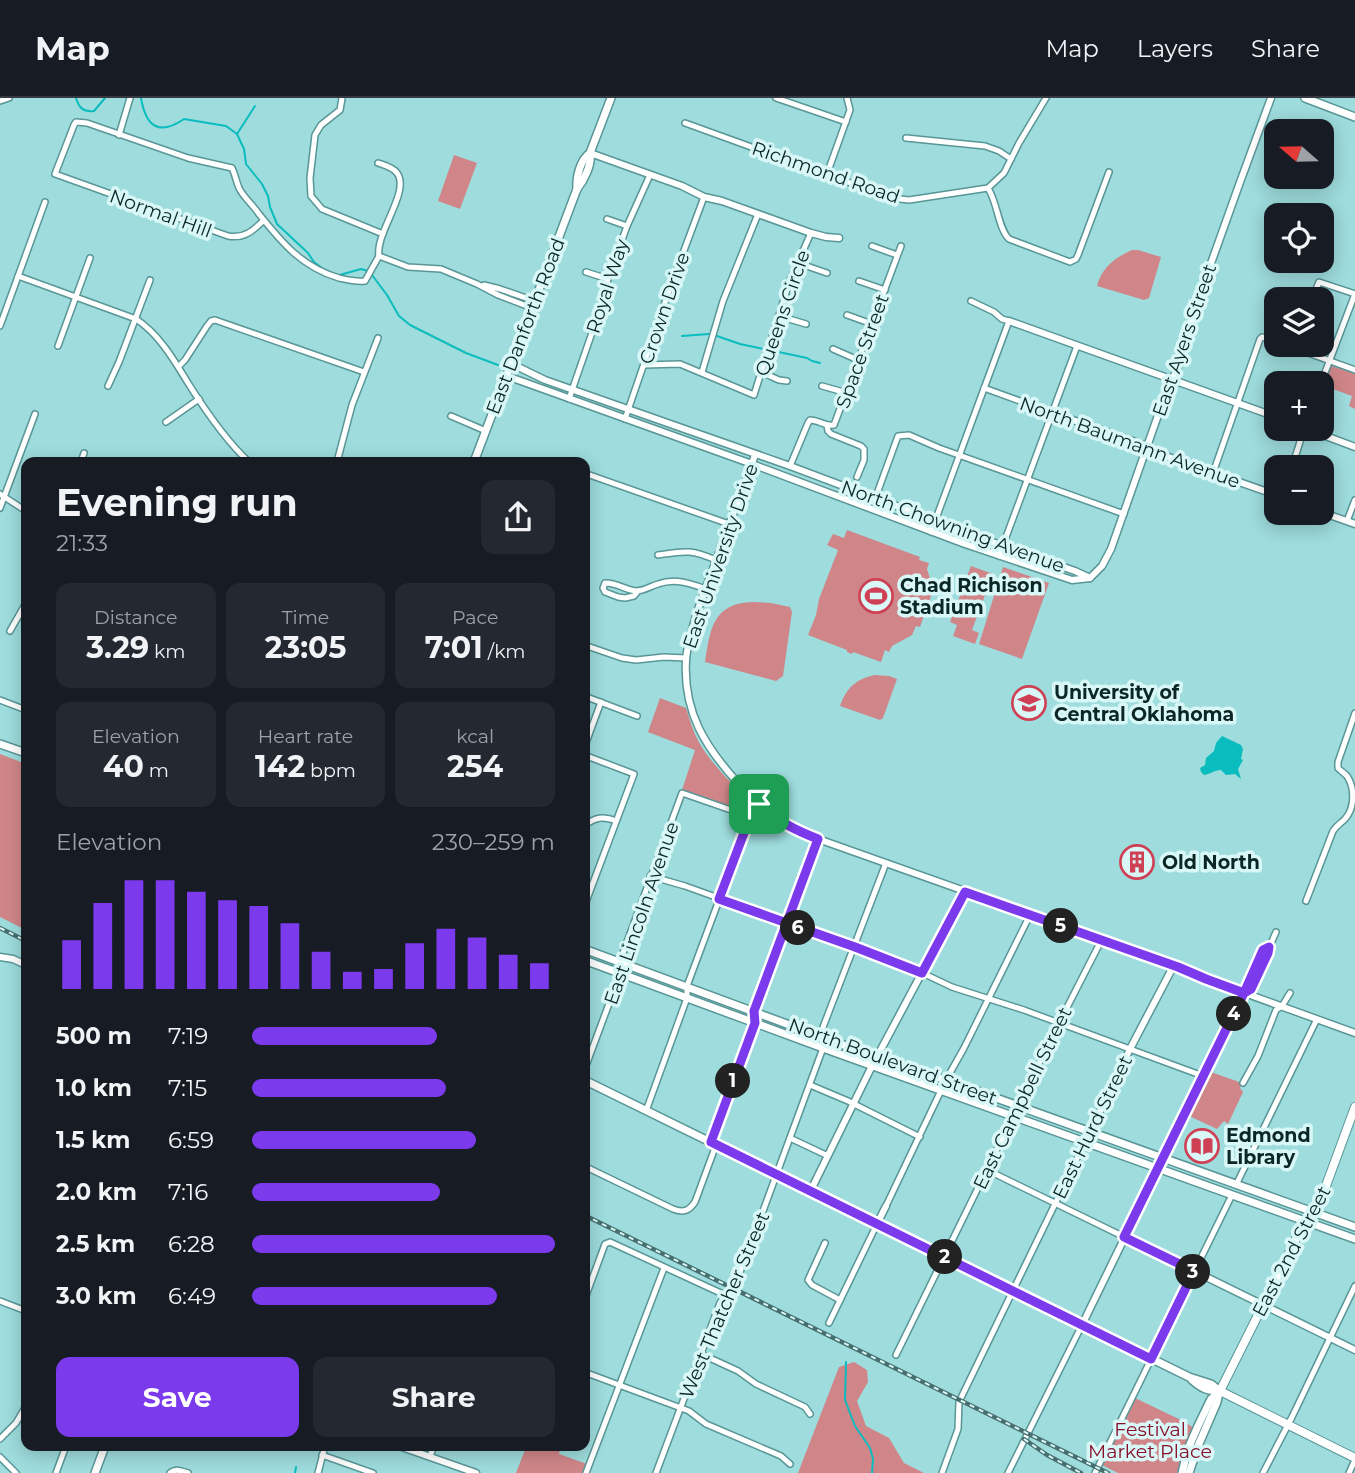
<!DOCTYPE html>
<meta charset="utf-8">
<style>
:root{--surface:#171b24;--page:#242831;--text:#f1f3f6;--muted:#9ea1a6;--line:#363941;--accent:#7c3aed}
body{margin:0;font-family:Montserrat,sans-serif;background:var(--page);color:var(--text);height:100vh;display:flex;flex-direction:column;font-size:26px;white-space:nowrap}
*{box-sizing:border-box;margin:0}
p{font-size:23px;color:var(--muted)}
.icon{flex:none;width:38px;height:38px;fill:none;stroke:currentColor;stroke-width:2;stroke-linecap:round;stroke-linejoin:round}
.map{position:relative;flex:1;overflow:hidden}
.drawer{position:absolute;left:21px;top:359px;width:569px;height:994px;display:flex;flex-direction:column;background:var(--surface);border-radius:14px;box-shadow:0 4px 18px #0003}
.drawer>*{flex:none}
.needle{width:46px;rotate:290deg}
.fabs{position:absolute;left:1264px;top:21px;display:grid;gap:14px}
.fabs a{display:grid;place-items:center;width:70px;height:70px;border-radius:14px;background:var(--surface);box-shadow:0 4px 18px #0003;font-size:35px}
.pin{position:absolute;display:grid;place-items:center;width:60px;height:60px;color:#fff;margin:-30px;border-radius:14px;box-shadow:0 4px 10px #0006}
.km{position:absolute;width:35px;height:35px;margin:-18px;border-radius:50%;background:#222;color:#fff;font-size:19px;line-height:35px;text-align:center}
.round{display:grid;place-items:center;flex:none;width:74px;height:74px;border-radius:14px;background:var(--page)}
.overview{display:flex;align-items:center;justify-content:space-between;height:119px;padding:0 35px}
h1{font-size:38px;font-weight:700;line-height:52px}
.figures{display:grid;grid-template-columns:repeat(3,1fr);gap:10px;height:119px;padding:7px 35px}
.figures div{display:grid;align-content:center;border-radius:14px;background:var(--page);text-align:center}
.figures b{font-size:30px;font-weight:700}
.figures small{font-size:19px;font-weight:400}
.figures p{font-size:19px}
.chart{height:196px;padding:14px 35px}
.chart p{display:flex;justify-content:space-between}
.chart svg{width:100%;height:126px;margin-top:7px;stroke:var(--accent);stroke-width:6}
.primary-button{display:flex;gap:14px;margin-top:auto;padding:14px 35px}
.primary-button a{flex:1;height:80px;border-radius:14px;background:var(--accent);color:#fff;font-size:28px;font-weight:700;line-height:80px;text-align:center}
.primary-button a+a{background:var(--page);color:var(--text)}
ul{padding:0 35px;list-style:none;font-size:23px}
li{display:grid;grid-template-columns:112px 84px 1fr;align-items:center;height:52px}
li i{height:18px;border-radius:9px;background:var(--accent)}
header{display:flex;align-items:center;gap:42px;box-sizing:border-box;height:98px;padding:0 35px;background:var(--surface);border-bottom:2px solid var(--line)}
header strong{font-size:33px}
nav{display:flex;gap:38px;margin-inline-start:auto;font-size:24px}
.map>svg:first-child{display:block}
</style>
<header>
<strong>Map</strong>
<nav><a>Map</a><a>Layers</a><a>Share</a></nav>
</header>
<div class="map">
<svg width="1355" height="1375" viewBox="0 0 1355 1375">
<rect width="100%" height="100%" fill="#9edcdd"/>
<!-- green -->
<g fill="#d08689">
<path d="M454,57L477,65L460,111L438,103Z"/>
<path d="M1132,152H1138L1161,159L1149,200L1144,202L1097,188C1101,170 1116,159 1132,152Z"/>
<path d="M1331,268L1355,275V311L1349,308L1352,298L1322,287L1328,271Z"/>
<path d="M847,432L920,459L919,462L929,465L927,471L932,487L929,494L932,495L920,529L916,528L912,537L892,548L889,554L885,552L881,564L853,554L852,556L847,554V552L808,537L816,517L819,501L838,452L827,447L833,436L844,440Z"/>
<path d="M971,468L993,476L972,532L979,535L975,546L953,538L957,527L950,524Z"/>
<path d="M1003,469L1049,485L1022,561L979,546Z"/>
<path d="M753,504L771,505L790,509L792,514L783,578L776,583L705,564C710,531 713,505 753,504Z"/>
<path d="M875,577L889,578L897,581L883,620L880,622L840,608C846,590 856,581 875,577Z"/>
<path d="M660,600L686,610C690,622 693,634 700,646C713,668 733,686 750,705L751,708L748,714L746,715L682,692L695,652L648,634Z"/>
<path d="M0,656L26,666V832L0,819Z"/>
<path d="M1208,973L1242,985L1240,990L1243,994L1228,1026L1224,1023L1217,1031L1187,1017Z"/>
<path d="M854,1264L867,1272L868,1284L857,1303L866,1328L889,1340L904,1365L924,1375H798L839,1269Z"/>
<path d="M1135,1300L1183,1323L1194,1330L1186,1347L1177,1375H1118L1102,1367Z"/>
<path d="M520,1348H561L559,1356L587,1366L584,1375H516L525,1352L519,1349Z"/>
</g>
<!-- water -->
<path fill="#0bbcbf" d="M1222,638L1241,647L1243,651L1241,661L1243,662L1238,671L1241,681L1235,676L1226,677L1221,672C1214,672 1211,676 1204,677L1201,674L1200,670L1205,667L1206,660L1214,653L1216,645Z"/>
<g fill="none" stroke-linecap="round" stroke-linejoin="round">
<!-- stream -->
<g stroke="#0bbcbf" stroke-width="2">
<path d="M76,0C79,10 83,14 94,13L105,0"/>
<path d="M141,0C146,29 159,38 184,21L226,28L237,36L244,51L246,66L262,86L268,98L270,109L277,126L308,155L314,164L322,170"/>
<path d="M237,36L255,8"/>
<path d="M372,177L387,197L399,218L410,227L466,255L498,267"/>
<path d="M336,178L361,171L368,173"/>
<path d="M682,238L709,236"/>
<path d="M717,238L740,246L807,260L812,263L820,265"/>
<path d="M846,1264L845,1302L855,1328L870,1350L873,1361L872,1375"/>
<path d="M295,1375L296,1369"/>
</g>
<!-- minor casing -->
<g stroke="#599696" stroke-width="8">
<g id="minor">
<path d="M342,0L340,12L321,27L315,37L310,80L311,98L322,111L383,136"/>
<path d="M776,0L846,24"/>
<path d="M0,3L9,0"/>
<path d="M685,25L892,100L909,102L988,90L1004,75L1019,45L1046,0"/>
<path d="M119,37L130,0"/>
<path d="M906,40L985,48L999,53L1011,61"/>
<path d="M378,65C384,67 393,69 397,75C411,93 375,135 379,158"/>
<path d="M827,76L850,12L847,0"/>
<path d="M988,90C998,106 998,130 1009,141L1070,164L1076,161L1078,157L1109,74"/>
<path d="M607,121L627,128"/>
<path d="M264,122C253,133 244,141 228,138L55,76L74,27L76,24L87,25L188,60L232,70C235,76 236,83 239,90C244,100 253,107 259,116C282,145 302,169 339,180C348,182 356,184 365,183L379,158"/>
<path d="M872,148L897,157"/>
<path d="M379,158L408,169L441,171L477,186L498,197L532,210"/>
<path d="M798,165L827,175"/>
<path d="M586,174L608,181"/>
<path d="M18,178L136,221C159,236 174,262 188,285C205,312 225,342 249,364"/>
<path d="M859,183L885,192"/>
<path d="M484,187L500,191L535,203"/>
<path d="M1312,201L1319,184L1355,196"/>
<path d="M847,217L872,226"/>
<path d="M779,218L806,226"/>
<path d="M0,228L45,104"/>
<path d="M1286,247L1355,272"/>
<path d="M58,248L90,160"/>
<path d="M833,251L858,262"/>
<path d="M644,267L680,266L754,297L790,182L811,135"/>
<path d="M179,268L185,262L207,228L211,223L215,222L364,274"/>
<path d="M702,274L723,203L758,116"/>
<path d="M761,274L779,282L787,283"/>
<path d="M1321,285L1355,196"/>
<path d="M108,288L119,264L150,182"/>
<path d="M822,288L847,295"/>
<path d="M984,290L1053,315"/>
<path d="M569,301L594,229L608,181L627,128L650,77"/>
<path d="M451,318L486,333"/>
<path d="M625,321L670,190L704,99"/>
<path d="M166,324L199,301"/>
<path d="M827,327L828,333L831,336L861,348L864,351V362L857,379"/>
<path d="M81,364L84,355"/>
<path d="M337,364L352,307L378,240"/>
<path d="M790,368L808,325L810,322C819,322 826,329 834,327L901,148"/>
<path d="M1292,369L1304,331"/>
<path d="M584,375L729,426"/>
<path d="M1213,375L1260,241L1262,239L1276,243"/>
<path d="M0,396L26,413"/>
<path d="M875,401L898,338L909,337L939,350L1124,416"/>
<path d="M0,410L35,316"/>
<path d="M1347,423L1355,402"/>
<path d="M931,434L1009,223L1002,221L994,214L971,203"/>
<path d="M658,457C685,453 690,451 716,462"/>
<path d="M999,458L1077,248"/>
<path d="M638,493L634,498L625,500L618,499L605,494L603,490L605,485C615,484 625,492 636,493C643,493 651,488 658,486C675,480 689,485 706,491"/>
<path d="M10,533L26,505"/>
<path d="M584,547L622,560L636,562L664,559L686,560"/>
<path d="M584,598L637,618"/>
<path d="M0,602L26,612"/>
<path d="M584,650L601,604"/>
<path d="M584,657L634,676L584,809"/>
<path d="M584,728C595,719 603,718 616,723"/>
<path d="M650,778L685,788L855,849L916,872L952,889L1024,912L1203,978"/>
<path d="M1306,803L1333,733C1337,727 1340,726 1345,721C1355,710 1355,690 1347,678C1344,675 1341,673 1338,670V664L1355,615"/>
<path d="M1244,895L1251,891L1276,834"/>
<path d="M584,973L620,876V863L682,695L751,719"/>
<path d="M1243,985L1258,958L1276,912L1282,908L1290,895"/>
<path d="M810,987L848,1003L920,1039"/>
<path d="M646,1013L687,900V888L747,727L759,706"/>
<path d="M790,1040L828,1058"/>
<path d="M711,1044L755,925L754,913L818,741"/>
<path d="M1163,1061L1244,895L1263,852L1269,849"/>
<path d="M584,1068L673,1111C683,1115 689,1113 695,1104L716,1047"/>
<path d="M987,1072L1194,1173"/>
<path d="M1236,1087L1317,921"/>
<path d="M886,1108L946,982L964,950L1030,817"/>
<path d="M825,1145L808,1182L812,1187L840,1202"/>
<path d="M0,1203L26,1213"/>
<path d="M584,1203L605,1146L610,1144L725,1197"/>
<path d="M829,1225L877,1126"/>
<path d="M701,1256L738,1273L756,1286L805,1309L810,1316"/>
<path d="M896,1257L1056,931L1102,841"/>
<path d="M584,1274L689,1313L706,1326L781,1358L790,1366"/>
<path d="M0,1341L16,1325L26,1308"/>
<path d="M322,1357L373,1375"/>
<path d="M430,1358L434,1348"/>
<path d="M0,1359L16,1375"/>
<path d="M56,1375L66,1348"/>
<path d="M170,1375C176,1370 181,1373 188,1375"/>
<path d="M318,1375L325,1348"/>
<path d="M586,1375L664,1170"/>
<path d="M656,1375L720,1205L738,1179L749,1151L823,950L822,941L820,937L886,765"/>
<path d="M942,1375L958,1331L959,1304L1085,1044"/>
<path d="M1008,1375L1082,1227"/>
<path d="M1095,1375L1232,1097"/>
<path d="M1263,1375L1292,1319L1355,1188"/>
<path d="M1349,1375L1355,1362"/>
</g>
</g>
<!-- tertiary casing -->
<g stroke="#599696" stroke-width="9">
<g id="tertiary">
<path d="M590,55L682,88L704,99L722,103L811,135L826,139L839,140"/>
<path d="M1009,223L1276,319"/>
<path d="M512,266L545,282L790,368L1003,448L1075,473L1088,479"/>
<path d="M507,278L752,366L965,446L1072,482L1090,480"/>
<path d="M1053,315L1141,346L1157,355L1276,397"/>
<path d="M1307,331L1355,349"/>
<path d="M755,357L697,514C693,530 687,545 686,562C683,614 705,649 739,686C766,715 780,727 818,741L1179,869L1206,881L1355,935"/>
<path d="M1321,414L1355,426"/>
<path d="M1090,480L1102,468L1111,451L1169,286C1183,266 1187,233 1195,210C1220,139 1245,70 1271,0"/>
<path d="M0,859L13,861L26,867"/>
<path d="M1085,1044L1130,951L1174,867"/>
<path d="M810,1094L870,972L965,794"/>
<path d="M877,1126L886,1108"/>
<path d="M1194,1173L1355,1252"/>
<path d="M1082,1227L1163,1061"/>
<path d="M399,1348L476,1375"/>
</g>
</g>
<!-- secondary casing -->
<g stroke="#599696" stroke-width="10">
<g id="secondary">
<path d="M1305,0L1355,19"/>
<path d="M577,91C576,80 580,62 590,55"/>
<path d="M474,364L577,91C584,82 592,67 590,55L611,0"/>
<path d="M0,646L26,655"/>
<path d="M584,851L884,962L946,982L1355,1129"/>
<path d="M584,862L823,950L1355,1141"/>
<path d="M584,982L1189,1279L1211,1286L1220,1293"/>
<path d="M1192,1282C1201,1290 1207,1293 1219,1293"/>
<path d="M95,1375L105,1348"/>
<path d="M1182,1375L1188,1351L1198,1328L1211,1301L1220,1293"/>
<path d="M1189,1375L1198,1348L1217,1304L1219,1294"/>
</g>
</g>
<!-- primary casing -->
<g stroke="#599696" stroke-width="10">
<path id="primary" d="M1355,1009L1323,1096L1318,1107L1305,1123L1220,1293L1355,1360"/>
</g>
<!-- minor -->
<use href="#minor" stroke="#fff" stroke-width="5"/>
<!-- tertiary -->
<use href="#tertiary" stroke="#fff" stroke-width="6"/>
<!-- secondary -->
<use href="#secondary" stroke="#fff" stroke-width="7"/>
<!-- primary -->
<use href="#primary" stroke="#fff" stroke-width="8"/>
<!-- rail casing -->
<g stroke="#476f6f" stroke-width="4.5">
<g id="rail">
<path d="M0,830L26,843"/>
<path d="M584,1117L1108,1375"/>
<path d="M1024,1341L1047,1357L1081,1375"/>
</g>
</g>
<!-- rail -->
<use href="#rail" stroke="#d9f7f7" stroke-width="2" stroke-dasharray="5" stroke-linecap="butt"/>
</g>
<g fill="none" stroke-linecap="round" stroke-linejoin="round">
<!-- route casing -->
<g stroke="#fff" stroke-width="14">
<path id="route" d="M759,706C777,723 795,732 818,741L754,913L755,925L711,1044L1151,1261L1194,1173L1124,1139L1244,895L1263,852L1269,849L1268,855L1251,891L1244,895L1206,881L1178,869L965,794L922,875L855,849L719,801L747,727L759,706"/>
</g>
<!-- route -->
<use href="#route" stroke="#7c3aed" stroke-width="9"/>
</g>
<!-- icons -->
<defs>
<g id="stadium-ring" transform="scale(1.75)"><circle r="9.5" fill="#d9f7f7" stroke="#d04054" stroke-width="1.5"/><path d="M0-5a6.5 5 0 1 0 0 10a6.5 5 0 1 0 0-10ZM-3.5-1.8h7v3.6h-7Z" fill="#d04054"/></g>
<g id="university-ring" transform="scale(1.75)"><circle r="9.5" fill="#d9f7f7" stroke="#d04054" stroke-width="1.5"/><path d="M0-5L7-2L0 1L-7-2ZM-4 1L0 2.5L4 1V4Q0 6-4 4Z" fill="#d04054"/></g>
<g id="building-ring" transform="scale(1.75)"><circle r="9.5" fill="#d9f7f7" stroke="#d04054" stroke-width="1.5"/><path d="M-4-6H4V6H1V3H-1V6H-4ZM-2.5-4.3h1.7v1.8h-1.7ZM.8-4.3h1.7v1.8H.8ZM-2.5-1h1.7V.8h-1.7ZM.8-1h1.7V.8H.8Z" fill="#d04054"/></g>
<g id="library-ring" transform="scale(1.75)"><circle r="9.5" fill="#d9f7f7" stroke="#d04054" stroke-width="1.5"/><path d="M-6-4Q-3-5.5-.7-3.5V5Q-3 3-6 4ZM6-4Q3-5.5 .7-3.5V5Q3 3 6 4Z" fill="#d04054"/></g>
</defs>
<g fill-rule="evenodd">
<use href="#stadium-ring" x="876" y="498"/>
<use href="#university-ring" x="1029" y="605"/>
<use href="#building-ring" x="1137" y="764"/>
<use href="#library-ring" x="1202" y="1048"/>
</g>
<g text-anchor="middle" stroke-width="7" stroke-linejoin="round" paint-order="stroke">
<!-- street labels -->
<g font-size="19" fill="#0c2626" stroke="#d9f7f7">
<text transform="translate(826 74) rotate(19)" y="7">Richmond Road</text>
<text transform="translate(161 115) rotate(20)" y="7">Normal Hill</text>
<text transform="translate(607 188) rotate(-72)" y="7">Royal Way</text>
<text transform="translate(664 210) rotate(-71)" y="7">Crown Drive</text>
<text transform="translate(782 215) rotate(-71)" y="7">Queens Circle</text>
<text transform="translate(525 228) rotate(-69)" y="7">East Danforth Road</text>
<text transform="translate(1184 242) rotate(-71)" y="7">East Ayers Street</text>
<text transform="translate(862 253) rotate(-70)" y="7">Space Street</text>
<text transform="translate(1130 344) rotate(20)" y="7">North Baumann Avenue</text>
<text transform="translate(953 428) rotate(20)" y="7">North Chowning Avenue</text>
<text transform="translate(720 458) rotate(-71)" y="7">East University Drive</text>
<text transform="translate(641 815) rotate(-71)" y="7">East Lincoln Avenue</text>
<text transform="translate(893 963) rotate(20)" y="7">North Boulevard Street</text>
<text transform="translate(1022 1000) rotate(-64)" y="7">East Campbell Street</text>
<text transform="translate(1092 1029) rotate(-64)" y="7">East Hurd Street</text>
<text transform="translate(1291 1153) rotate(-62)" y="7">East 2nd Street</text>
<text transform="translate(724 1207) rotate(-67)" y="7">West Thatcher Street</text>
</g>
<!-- poi labels -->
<g font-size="19" font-weight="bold" fill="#0c2626" stroke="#d9f7f7" text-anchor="start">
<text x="900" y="494">Chad Richison<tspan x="900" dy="22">Stadium</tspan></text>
<text x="1054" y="601">University of<tspan x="1054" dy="22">Central Oklahoma</tspan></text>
<text x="1162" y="771">Old North</text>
<text x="1226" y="1044">Edmond<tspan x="1226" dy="22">Library</tspan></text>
</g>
<!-- park labels -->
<g font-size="19" fill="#870e29" stroke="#d9f7f7">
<text x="1150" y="1338">Festival<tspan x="1150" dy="22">Market Place</tspan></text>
</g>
</g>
</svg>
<div class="fabs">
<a><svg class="needle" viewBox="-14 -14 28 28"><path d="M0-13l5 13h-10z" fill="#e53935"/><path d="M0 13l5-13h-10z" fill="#9ea1a6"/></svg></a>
<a><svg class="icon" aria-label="locate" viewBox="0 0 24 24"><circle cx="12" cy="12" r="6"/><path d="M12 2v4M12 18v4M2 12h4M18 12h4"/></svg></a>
<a><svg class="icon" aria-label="layers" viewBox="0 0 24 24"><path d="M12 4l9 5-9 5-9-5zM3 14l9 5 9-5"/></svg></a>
<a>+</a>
<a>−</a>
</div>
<div class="pin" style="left:759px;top:706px;background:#1e9e55"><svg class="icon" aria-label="arrive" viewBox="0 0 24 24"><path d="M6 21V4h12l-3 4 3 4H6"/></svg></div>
<b class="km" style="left:733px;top:983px">1</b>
<b class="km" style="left:945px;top:1159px">2</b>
<b class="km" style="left:1193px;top:1174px">3</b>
<b class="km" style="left:1234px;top:916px">4</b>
<b class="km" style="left:1061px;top:828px">5</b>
<b class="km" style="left:798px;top:830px">6</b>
<section class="drawer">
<div class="overview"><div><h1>Evening run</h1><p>21:33</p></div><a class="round"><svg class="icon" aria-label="share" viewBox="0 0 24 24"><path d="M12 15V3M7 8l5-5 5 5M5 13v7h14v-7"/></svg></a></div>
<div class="figures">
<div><p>Distance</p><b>3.29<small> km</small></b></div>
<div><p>Time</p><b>23:05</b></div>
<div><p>Pace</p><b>7:01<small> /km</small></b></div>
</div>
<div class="figures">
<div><p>Elevation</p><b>40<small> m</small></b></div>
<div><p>Heart rate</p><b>142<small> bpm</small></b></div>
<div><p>kcal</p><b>254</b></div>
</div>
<div class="chart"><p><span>Elevation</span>230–259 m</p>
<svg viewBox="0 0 160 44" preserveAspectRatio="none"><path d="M5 44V27M15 44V14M25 44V6M35 44V6M45 44V10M55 44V13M65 44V15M75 44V21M85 44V31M95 44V38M105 44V37M115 44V28M125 44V23M135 44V26M145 44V32M155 44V35"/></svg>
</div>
<ul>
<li><b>500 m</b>7:19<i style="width:61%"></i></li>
<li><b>1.0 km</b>7:15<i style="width:64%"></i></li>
<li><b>1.5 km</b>6:59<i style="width:74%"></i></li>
<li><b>2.0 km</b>7:16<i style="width:62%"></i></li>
<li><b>2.5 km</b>6:28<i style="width:100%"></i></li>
<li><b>3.0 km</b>6:49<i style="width:81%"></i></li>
</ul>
<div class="primary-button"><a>Save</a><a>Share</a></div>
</section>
</div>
